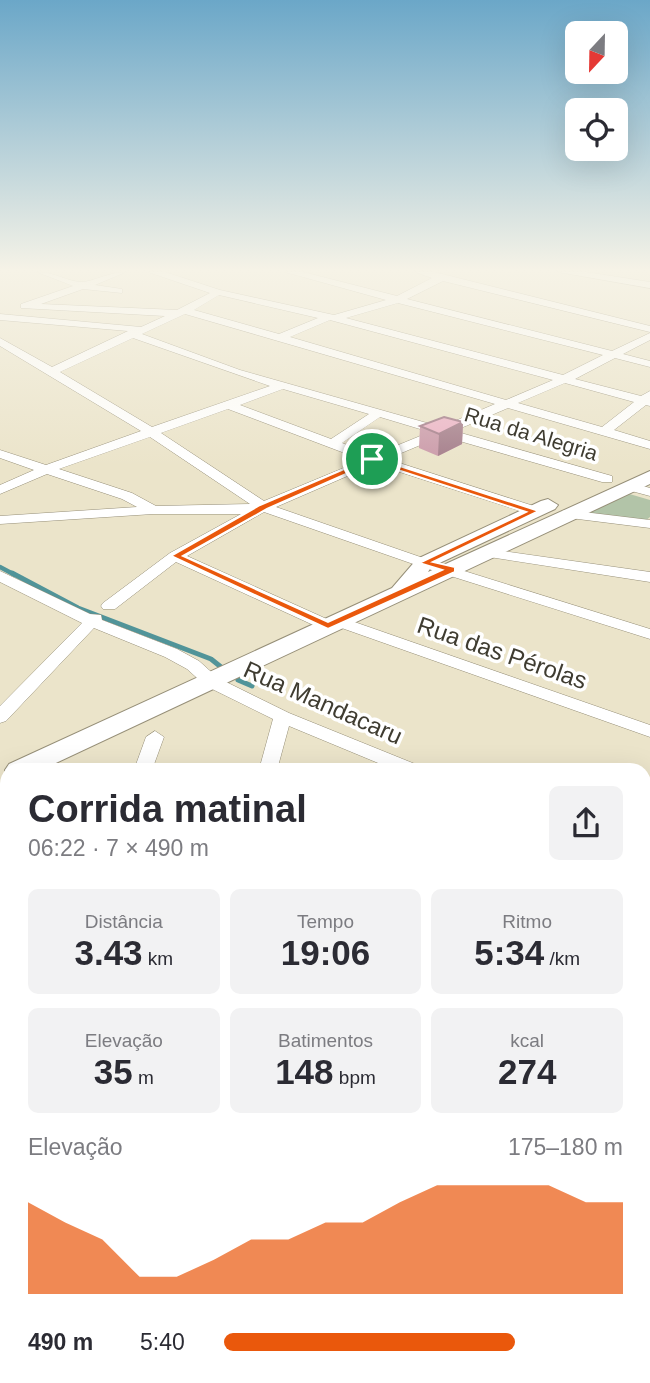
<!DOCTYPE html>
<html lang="pt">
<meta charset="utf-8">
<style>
:root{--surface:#fff;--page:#f2f2f3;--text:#2b2b33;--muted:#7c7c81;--accent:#ea580c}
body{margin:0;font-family:Helvetica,sans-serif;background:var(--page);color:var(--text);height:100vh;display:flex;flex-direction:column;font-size:26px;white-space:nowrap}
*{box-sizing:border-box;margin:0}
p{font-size:23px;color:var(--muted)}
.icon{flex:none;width:38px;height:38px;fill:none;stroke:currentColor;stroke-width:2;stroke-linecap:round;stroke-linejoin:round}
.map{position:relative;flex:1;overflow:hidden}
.details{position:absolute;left:0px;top:763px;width:651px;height:621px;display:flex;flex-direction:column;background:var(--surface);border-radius:21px 21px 0 0;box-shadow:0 7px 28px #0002}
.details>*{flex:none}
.needle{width:46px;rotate:202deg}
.buttons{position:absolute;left:565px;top:21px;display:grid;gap:14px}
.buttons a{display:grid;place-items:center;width:63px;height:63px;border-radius:10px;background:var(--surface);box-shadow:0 7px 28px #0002;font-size:35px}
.pin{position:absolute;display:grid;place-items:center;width:60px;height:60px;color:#fff;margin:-30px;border:4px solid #fff;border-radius:50%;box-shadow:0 2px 7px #0007}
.round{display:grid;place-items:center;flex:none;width:74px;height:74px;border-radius:10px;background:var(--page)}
.summary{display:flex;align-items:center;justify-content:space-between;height:119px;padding:0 28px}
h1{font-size:38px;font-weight:800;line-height:52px}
.stats{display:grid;grid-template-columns:repeat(3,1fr);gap:10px;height:119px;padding:7px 28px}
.stats div{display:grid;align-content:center;border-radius:10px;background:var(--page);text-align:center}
.stats b{font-size:35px;font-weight:800}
.stats small{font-size:19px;font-weight:400}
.stats p{font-size:19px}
.chart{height:196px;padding:14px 28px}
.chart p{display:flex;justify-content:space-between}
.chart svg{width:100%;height:126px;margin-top:7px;fill:var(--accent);opacity:.7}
ul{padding:0 28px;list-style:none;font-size:23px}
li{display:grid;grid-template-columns:112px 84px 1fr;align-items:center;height:52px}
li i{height:18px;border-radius:9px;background:var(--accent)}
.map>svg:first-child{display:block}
</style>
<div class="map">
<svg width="650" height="1383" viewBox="0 0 650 1383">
<rect width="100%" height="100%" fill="#ebe4ca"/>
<!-- green -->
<path fill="#b2c4a8" d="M626,493L650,500V517L645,521L585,513Z"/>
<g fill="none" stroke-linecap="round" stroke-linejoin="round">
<!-- stream-far1 -->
<path stroke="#519499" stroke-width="4.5" d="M0,567L15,575"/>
<!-- stream -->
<g stroke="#519499" stroke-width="5">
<path d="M12,573L78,608L211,659L221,667"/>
<path d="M238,680L252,686"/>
</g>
<!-- street casing -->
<g stroke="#968f78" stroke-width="1">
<g id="street">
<path d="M37,272C55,272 68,282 82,282C92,282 109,272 126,272L95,285L122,289V293L83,289L41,304L177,310L210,293L148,272H165L220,290L334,315L386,300L285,272H303L397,296L432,278L415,272H434L650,326V332L443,281L407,299L612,351L650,333V340L623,354L650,361V367L615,358L575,379L641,396L650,391V406L646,405L614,430L650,441V449L508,408L454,431L612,476V482H602L442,436L387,459L540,508V514H530L375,464L276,507L429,560L650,629V639L419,566L264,512L187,556L329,620L337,616L343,618L650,725V737L336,626L328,631L322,629L176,562L115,609H103L101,606L103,603L170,553L241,514H153L0,524V516L137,507L122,499L47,474L0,494V485L34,470L0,458V450L46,465L141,431L0,346V338L52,367L128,331L0,320V314L141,327L165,316L21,308V304L73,286ZM219,295L318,318L279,334L194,310ZM398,303L603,355L563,375L346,318ZM185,314L495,404L441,427L240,370L142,334ZM330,320L553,380L506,400L290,337ZM133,338L270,386L152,427L60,372ZM565,383L634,402L602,427L518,403ZM283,389L369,414L331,439L240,405ZM228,409L363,460L264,501L161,433ZM380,417L430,432L374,455L342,443ZM150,437L250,504L156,506L132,493L59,469Z"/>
<path d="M558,272H586L650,282V288Z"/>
<path d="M629,482L650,488V496L624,489L622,486Z"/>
<path d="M567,510L650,520V528L562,517V511Z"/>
<path d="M488,549L650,572V582L483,556L481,553Z"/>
<path d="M0,571L90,614L101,615L102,620L177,649L199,661L218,678L289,713L420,766L422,770H395L289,726L277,770H259L273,719L206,686L187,669L165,657L94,628L6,721L0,723V706L82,623L0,582Z"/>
<path d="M155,731L164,737L152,770H134L146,737Z"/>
<path d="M644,844L650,845V861L644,860Z"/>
<path d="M0,891L7,892V908L0,907Z"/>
<path d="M644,979L650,981V999L644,997Z"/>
<path d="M7,1112V1150L0,1153V1114Z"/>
<path d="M644,1144L650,1145V1169L644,1168Z"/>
<path d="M0,1347L7,1348V1378L0,1377Z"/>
<path d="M84,1377H148L150,1383H86Z"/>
<path d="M278,1377H308L307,1383H277Z"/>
<path d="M441,1377H511L513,1383H443Z"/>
</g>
</g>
<!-- secondary casing -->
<g stroke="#968f78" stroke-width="2">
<path id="secondary" d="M650,471V484L41,770H7V774L5,770L9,764L392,588L417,559L541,501L548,499L558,505L555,509L431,567L428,572Z"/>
</g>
<!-- street -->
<use href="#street" fill="#fff" fill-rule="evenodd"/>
<!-- secondary -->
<use href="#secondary" fill="#fff" fill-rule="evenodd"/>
</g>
<!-- wall -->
<path fill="#cb9baa" d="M463,422L462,444L438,456L419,448L420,426Z"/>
<!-- shaded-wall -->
<path fill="#a57e8b" d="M463,422L462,444L438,456L439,434Z"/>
<!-- building -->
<path fill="#ecb4c6" stroke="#a57e8b" stroke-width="2" d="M444,417L463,422L439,434L420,426Z"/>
<!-- sky -->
<linearGradient id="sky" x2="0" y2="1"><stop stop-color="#6ba7c8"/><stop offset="0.58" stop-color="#f6f3e7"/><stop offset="1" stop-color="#f6f3e7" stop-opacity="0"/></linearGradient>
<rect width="650" height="466" fill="url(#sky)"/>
<!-- route -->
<path fill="#ea580c" stroke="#fff" stroke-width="2" fill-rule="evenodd" d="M372,457L539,511L433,562L455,567V572L328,629L171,556L260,505ZM373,462L526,512L419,563L442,570L328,622L183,556L267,509Z"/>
<g text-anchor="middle" stroke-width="7" stroke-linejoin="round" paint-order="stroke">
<!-- far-street labels -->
<g font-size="21" fill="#3f3c31" stroke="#fff">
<text transform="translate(531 434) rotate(17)" y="7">Rua da Alegria</text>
</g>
<!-- street labels -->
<g font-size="24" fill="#3f3c31" stroke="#fff">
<text transform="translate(502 653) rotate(19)" y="8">Rua das Pérolas</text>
<text transform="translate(323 703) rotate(24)" y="8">Rua Mandacaru</text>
</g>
</g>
</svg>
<div class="buttons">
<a><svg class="needle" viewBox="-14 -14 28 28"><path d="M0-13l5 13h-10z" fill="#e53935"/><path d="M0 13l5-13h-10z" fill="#7c7c81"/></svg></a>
<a><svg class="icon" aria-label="locate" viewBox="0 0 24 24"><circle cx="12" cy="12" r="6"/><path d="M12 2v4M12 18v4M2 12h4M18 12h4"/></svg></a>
</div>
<div class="pin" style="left:372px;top:459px;background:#1e9e55"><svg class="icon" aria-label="arrive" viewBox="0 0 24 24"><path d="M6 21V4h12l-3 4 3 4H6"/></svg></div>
<section class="details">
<div class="summary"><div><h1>Corrida matinal</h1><p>06:22 · 7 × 490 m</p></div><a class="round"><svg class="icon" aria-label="share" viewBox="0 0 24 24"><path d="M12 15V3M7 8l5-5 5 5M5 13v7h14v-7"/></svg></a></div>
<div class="stats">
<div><p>Distância</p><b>3.43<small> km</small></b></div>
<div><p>Tempo</p><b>19:06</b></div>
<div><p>Ritmo</p><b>5:34<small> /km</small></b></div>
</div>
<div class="stats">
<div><p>Elevação</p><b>35<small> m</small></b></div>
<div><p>Batimentos</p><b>148<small> bpm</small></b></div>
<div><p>kcal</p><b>274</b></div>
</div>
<div class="chart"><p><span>Elevação</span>175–180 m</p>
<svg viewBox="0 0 160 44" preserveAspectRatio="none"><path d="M0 44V12L10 19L20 25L30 38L40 38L50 32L60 25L70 25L80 19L90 19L100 12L110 6L120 6L130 6L140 6L150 12L160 12V44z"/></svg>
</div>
<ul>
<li><b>490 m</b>5:40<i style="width:73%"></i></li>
</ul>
</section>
</div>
